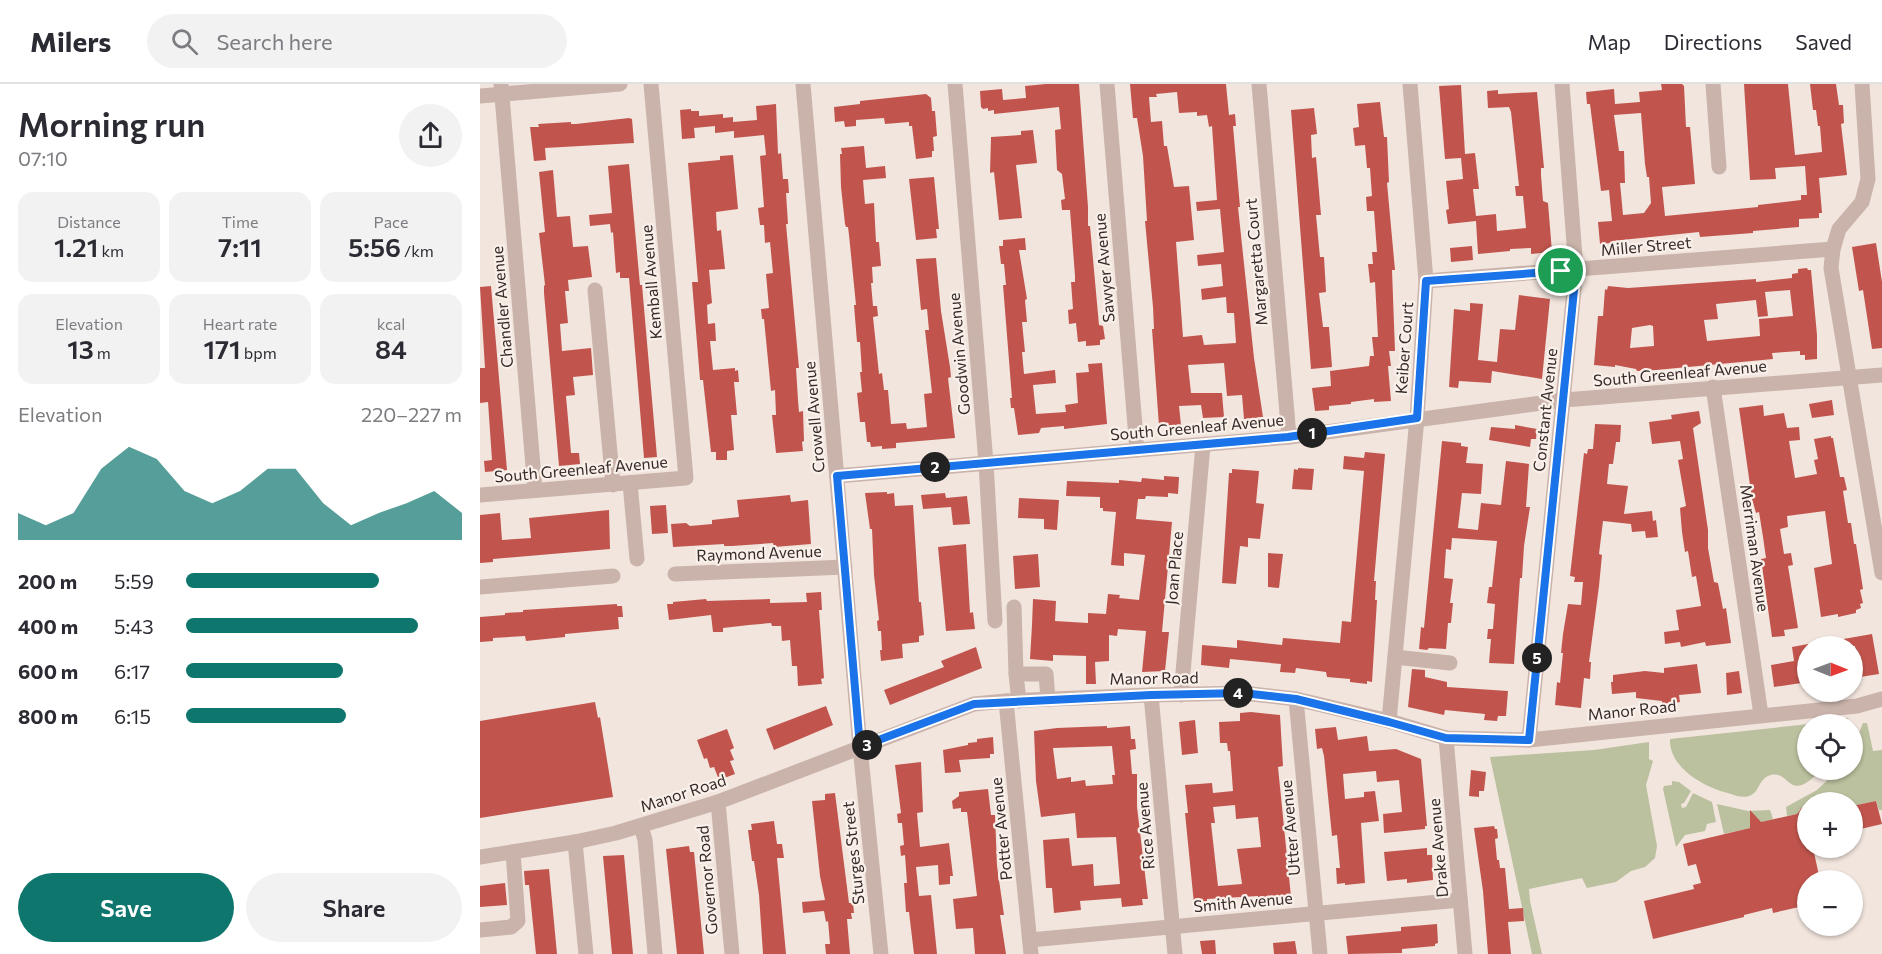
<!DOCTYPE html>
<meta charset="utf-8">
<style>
:root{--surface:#fff;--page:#f2f2f3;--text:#2b2b33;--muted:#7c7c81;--line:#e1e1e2;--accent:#0f766e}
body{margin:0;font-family:Commissioner,sans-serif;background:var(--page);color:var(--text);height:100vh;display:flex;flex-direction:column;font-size:22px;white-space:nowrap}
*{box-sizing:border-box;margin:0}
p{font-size:20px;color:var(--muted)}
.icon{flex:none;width:33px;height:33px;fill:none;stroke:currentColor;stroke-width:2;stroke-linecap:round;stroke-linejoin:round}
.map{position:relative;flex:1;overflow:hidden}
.details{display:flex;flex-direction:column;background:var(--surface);width:480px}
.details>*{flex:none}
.needle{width:39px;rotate:91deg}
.controls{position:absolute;left:1317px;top:552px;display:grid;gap:12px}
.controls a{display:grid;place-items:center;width:66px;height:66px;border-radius:50%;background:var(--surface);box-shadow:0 2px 4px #0004;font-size:30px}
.pin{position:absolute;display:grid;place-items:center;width:51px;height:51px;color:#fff;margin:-26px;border:3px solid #fff;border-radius:50%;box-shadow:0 2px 6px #0007}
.km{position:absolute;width:30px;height:30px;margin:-15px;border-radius:50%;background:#222;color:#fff;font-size:16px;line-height:30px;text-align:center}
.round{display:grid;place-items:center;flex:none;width:63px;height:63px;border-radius:32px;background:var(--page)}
.summary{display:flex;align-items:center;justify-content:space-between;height:102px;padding:0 18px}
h1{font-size:33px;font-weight:600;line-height:45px}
.metrics{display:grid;grid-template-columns:repeat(3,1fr);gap:9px;height:102px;padding:6px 18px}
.metrics div{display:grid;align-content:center;border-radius:15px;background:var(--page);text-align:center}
.metrics b{font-size:26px;font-weight:600}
.metrics small{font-size:16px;font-weight:400}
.metrics p{font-size:16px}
.chart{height:168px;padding:12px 18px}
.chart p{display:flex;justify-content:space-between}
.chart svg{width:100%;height:108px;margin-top:6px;fill:var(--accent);opacity:.7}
.action{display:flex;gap:12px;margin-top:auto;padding:12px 18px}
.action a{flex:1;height:69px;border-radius:36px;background:var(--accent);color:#fff;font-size:24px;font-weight:600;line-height:69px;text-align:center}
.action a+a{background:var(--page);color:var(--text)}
ul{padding:0 18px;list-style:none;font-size:20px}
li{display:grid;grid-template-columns:96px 72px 1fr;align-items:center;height:45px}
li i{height:15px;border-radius:8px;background:var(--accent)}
header{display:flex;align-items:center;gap:36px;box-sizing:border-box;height:84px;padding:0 30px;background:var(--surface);border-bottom:2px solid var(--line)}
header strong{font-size:28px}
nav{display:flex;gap:33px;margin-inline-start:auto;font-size:21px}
.search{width:420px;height:54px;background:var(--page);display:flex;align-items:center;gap:15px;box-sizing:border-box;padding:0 21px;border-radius:33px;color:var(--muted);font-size:22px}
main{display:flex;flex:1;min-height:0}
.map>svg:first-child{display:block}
</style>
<header>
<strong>Milers</strong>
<div class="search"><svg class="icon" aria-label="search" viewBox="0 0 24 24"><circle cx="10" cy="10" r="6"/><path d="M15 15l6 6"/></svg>Search here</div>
<nav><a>Map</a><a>Directions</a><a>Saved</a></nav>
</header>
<main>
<section class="details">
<div class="summary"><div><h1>Morning run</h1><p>07:10</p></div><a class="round"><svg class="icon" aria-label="share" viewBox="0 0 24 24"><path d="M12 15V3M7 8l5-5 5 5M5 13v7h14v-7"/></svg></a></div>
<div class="metrics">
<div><p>Distance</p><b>1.21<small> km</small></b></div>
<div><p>Time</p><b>7:11</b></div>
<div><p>Pace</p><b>5:56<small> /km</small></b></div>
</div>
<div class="metrics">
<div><p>Elevation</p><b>13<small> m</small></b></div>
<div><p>Heart rate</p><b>171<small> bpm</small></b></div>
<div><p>kcal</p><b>84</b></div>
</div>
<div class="chart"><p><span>Elevation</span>220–227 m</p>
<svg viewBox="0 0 160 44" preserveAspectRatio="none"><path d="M0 44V33L10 38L20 33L30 15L40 6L50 11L60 24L70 29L80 24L90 15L100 15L110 29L120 38L130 33L140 29L150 24L160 33V44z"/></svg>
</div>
<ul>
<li><b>200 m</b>5:59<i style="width:70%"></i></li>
<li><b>400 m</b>5:43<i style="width:84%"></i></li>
<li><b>600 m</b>6:17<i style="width:57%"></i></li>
<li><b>800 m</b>6:15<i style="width:58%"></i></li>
</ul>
<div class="action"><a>Save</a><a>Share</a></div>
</section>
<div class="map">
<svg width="1402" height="870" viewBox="0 0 1402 870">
<rect width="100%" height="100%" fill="#f2e5de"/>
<!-- green -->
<g fill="#bbc09e">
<path d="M1368,634L1369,640H1328V686H1341C1308,721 1311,686 1291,691C1278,694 1280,709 1269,712C1263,714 1256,712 1251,710C1226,704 1189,685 1190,655L1320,641Z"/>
<path d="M1383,639H1387L1393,667L1402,666V726H1399L1396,717L1373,722L1372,718H1328L1327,733L1326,725L1323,724L1319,726L1318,730L1307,732L1306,723L1337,706L1358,686H1372L1373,664Z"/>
<path d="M1169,658V675L1173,677L1166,701L1177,762L1175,774L1165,783L1151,787L1136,798L1107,804L1102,794L1049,805L1050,817L1062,870H1052L1010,673L1114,666Z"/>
<path d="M1192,697L1199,698L1211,707L1204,719L1201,720L1202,724L1206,723L1213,709L1232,718L1236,738L1227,740L1225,747L1205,751L1196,763L1183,705L1184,702L1192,701Z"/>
<path d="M1237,720L1268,727L1290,726L1293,735L1279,739L1270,736L1271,741L1274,743L1244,750Z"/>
</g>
<!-- building -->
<g fill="#c1554d" fill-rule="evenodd">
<path d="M566,0H599L608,123V142H610L619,241L623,242L625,255L620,256V261L606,262V257L598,258L596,239L589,240L588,226L593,225L591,198H595V192L590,126H582L581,116L585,115L582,90L577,86L575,46L581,45L579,23L514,30V26L508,27V24L503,25L501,23L500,7L522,5L523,16L546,14L545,2Z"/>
<path d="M650,0H746L749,31L755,30L756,42H753L760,123H758L774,274L783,333L764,335L762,311L747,312L744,279L708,281L711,309H742L744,333L723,334L721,321L699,322L701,341L679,342L672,245H674L673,223L665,137H667L663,72L657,34H653ZM697,8L699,29L717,28V32L727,31L729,43L732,42L737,116L716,118L717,127L740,125L744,168L717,171L718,182L741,180L743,202L721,205L722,216L746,213L747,229H754L756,259L724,261L722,251L703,253L696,158L714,156L709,102L694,103L687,62H684L682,37L671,38L669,13H677L676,10Z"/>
<path d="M1181,0H1202L1204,2L1206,43H1210L1215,100L1182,103L1185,132L1278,123V121L1321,116V111H1327L1325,82L1295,84L1296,95L1270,96L1264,0H1308L1315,71L1342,68L1340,42H1338L1336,26H1333L1330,0H1356L1359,21H1363L1364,39L1361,40L1367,91L1339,94L1342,129H1339V134L1319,135V143L1273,147V149L1220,153L1219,148L1132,157V159L1120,160L1118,138L1132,137L1129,106L1121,107L1110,20H1107L1106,8L1134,5L1135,20L1160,18L1159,8L1182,6ZM1161,29L1165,80L1167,93H1169L1171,119L1164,129L1143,131L1140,99H1145L1144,67H1139L1134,31Z"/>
<path d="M981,1L985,70L995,69L999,105H993L996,132L1016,130L1017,147L1046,144L1043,112H1036L1035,102H1039L1031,28L1029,23L1008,24L1007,7L1018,6V10L1057,8L1064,84H1061V91L1063,117L1068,119L1072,168L1051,170V164L1030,165V167L998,170L996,137L968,140L966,126L969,125L966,97L983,95L981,74L965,75L959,2Z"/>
<path d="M446,10L451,14L452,27H455L457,52L453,53L454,67H452V73L436,75L432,42H429V38L405,40L404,34L376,36V42L365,43L364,37L355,38L354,23L380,20V17Z"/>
<path d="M900,18L904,53H907L909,98L907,99L915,186H912L915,267H909L911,282H908L911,317L894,318V315L871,318V320L849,322V326L835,327L832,304L851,302L850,287L889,282L890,272H894L892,253H898L895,198L890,199L888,180H893L892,168H897L894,127H887L886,113L892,112L890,84H887L885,61L875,62L873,44L879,43L877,20Z"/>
<path d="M296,20L298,70L301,69L303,95H308L309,109H306L308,140H306L319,284H316L318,316L319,328L323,327L324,357L322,358L323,367L296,369L292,331H296L295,306L291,307L284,235H282L281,225L289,224L286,190L293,189L290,158L285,159L284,141H280L278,124L284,123L280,72L286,71L284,51L254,54V47L235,49V42L214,44L215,54L202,55L200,26L211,25V27H219V32L243,30V34L253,33V38L277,36L276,22Z"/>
<path d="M834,24L837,50L831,51L832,74L836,73L841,131H836L840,173H844L846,208L839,209L843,243H849L852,283L831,285L811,26Z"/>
<path d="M149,34L152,35L154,59L65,64L66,76L54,77L50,43H59L58,40L91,38V40H96Z"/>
<path d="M553,46L557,79L536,81L542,134L519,136L514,88L510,89L511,53L541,51V47Z"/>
<path d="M384,62L386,84L405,82L406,94L383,96L385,120L394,119L396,158H399L401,182L392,183L393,199H391L393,222H397L398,232L393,233L399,290L402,289L404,306H408L411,340L426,339L427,345L447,343L444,310L452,309L445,246H449L447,225L441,226L436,175L456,174L461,227L470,283L471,293L468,294L475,354L416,359V364L402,365V362L391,363L390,358H387L385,338H380L377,309L382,308L380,288H382L380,258H377L374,221H376L369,151L368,143H366L365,140L361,103L360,70H362L361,64Z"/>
<path d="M253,71L258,125L236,128L237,147L241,146L245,185L229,186L232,219L227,221L228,240L235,239L236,257H230L233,286L255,284V287L258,286L259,298H254L257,331H251L254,366L247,367V376H236V368H231L223,296H220L212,198H218L208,79L240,76V72Z"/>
<path d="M149,80L160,201H162L177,373L164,374L149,194H140V188L136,189L133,148L131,149L130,140L110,142L109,131L132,129L128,82Z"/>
<path d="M73,86L77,133L90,132L93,163L108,162L112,193L88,196L89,207H85L88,239L80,240L82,267L111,264L113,291L93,293L95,311L86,312L91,369H99L100,380L79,382L64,209V202L65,201L59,149L65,148L59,88Z"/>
<path d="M454,93L459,145H456L457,154L436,156L429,95Z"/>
<path d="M545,154L546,166H539L547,215L545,216L547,238H542L545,268H542L544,290L575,286L576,299L553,301L556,330L586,328L585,321L598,319L596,289L609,288L608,280L622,279L627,340L584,345V342L561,344L559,349L538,351L534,324H531L530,314H532L523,201H526L524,180H521L519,162H523V156Z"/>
<path d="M1396,159L1402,198V264L1392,265L1383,206L1379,207L1372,163Z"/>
<path d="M992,162L993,176L971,178L970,164Z"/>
<path d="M1327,184L1328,186H1331L1337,251V275L1325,276V271H1320V267L1292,269L1293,275L1176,286L1157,287L1156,285L1135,281V283L1114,281L1118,232H1123L1125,205L1127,206L1128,202L1148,204L1276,195V198L1312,194V190L1318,189V185ZM1310,206L1313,232L1279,235L1280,252L1227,257L1224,236L1238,235L1236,220L1276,216L1278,233L1288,232L1285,208ZM1170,241L1173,242L1174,262L1150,264L1152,244Z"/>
<path d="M11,202L27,386L5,388L4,377L12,376L8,318L0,319V284H5L0,203Z"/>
<path d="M1039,211L1070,215L1062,295L1012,287L1011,299L979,297L978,304L969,303L974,225L990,227V219L1003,220L998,276L1017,278L1020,245L1035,246Z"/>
<path d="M1352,316L1354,331L1332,334L1329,320Z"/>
<path d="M1283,321L1284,332L1304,329L1307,344L1319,343L1320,356L1309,357L1315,394L1337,390L1334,376L1338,375L1334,355L1351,352V354H1353L1360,393H1364L1367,406L1363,407L1368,439H1371L1374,460H1376L1383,505L1380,506L1383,519L1380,520L1381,524L1376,526V529L1358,533V530L1341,533L1334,484L1352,480L1345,427L1307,432L1308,443L1300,445L1304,470L1311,469L1313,481L1308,482L1318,544L1304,546L1305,552L1292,553L1281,475L1286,474L1283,453L1279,428L1276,429L1272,415L1259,324Z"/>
<path d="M1219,327L1221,339L1213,344L1228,446V464L1234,498L1238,499L1243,525L1246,524L1251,559L1226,562L1225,558L1201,563L1200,558L1185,560L1184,548L1199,546L1196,526L1221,522L1216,492L1212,493L1208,467L1205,468L1202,448L1200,424L1206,422L1198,376L1203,375L1200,357L1172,360L1169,338L1192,335L1191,331Z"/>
<path d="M1115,340L1141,341L1140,358H1136L1133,380H1129L1127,400L1148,402L1144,430L1172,427L1173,437L1176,436L1178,453L1166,454L1165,447L1152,448L1151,440L1123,437L1119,470L1122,471L1119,502L1109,578H1111L1110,595L1104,594L1101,624L1075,621L1077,598L1080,599L1083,569H1081L1083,550L1088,520L1101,521L1103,498H1094L1095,493L1090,492L1104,369L1107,370L1108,365H1113Z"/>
<path d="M1035,341L1057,345L1056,355H1051L1050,363L1009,356L1011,343L1035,345Z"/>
<path d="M962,357L981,359V362L988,363L986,379L1003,380L1001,410L982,409L978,444L998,446L1001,419L1021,421L1026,377L1049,380L1046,423H1050L1044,462L1042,494H1040L1034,580L1009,579L1011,555H1007L1008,545H1013L1015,520L1007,519L1009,503H1012L1017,457L972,454L971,466L966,465L964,494L973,495L970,519H973L971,539H968L966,565L949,564L947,566L939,565L941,543L944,544Z"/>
<path d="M885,368L905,370L894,497H896L895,516H897L892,598L887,597V600L870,598V595L847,593L846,588L816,584L815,589L800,588L801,580L750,575L749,584L721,581L722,561L757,564V556L802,561L803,554L860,559L862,537L871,538L884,387L863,385L864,372L884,374Z"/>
<path d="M818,384L834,385L832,406L812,405L814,385L818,386Z"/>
<path d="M752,385L779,387L776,419L784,420L780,455L768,454V463L760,462L756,500L742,499L749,389H752Z"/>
<path d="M684,392L699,393L698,410L688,409V413L666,412L665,415H658L656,435L692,438L682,548H689L685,587L662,588L666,547L638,545L637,552L629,551V577L615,578L616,600H606V572L573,571V577L550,575L552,541L554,540L552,541L553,515L576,517L575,537L608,539V529L626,530L628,510L640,511L639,514L659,516L665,471L644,469V482L631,481L636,428L623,427V424H620V413L586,412L587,397L639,399V396L661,398L662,394L684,396Z"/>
<path d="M407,408V410L414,409L415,422L433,421L439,518H441L444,551L439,552V558L422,560L423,574L401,577L400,566H402L401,547H398L397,537L399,536L394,491L392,445H390L385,409Z"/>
<path d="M465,409L466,414L487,412L490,440L473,441L471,423L443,425L441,411Z"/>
<path d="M310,411L311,418L328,416L331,460L294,463L293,459L252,462H244V460L193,463L191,440L206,439L210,442L232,440V436L259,433L257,416Z"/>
<path d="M539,414L579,416L577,446L564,445V435L538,434Z"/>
<path d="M186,421L188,449L172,450L170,422Z"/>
<path d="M129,426L130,465L13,475V478L0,479V431L20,429L22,456L51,454L49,434Z"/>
<path d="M486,460L490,529L493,528L495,545L466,547L458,463Z"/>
<path d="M788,469L803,470L799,504L788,503Z"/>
<path d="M558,470L560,503L535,505L533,472Z"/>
<path d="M341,508L342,526H339L344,594L341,595L342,600L318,602L317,582H312L310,556L302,557L301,542H292L291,539L269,541L243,544V548H233L231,531L189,536L187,520H193V518L226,515L227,517L290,515V519L327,518L326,509Z"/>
<path d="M137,520V522H142L143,533H138L139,545L85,550V553L46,557L45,552L13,554V557L0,558V533L25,531V529L43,528V526Z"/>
<path d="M1392,550L1399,590L1380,593L1375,562H1353L1352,557Z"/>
<path d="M1328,560V598L1294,603L1291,581L1314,577L1312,563Z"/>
<path d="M496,563L502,584L410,621L404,606L464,583L461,577Z"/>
<path d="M1217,580L1221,609L1199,611L1200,618L1182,621V617L1156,614V608L1132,610L1131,598H1133V591L1165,587L1184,589V584Z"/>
<path d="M932,585L945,586V593L967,598V603L1028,607L1026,632H1018L1017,637L1004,636L1005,630L965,626L964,631L928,623Z"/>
<path d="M1259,587L1262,609L1247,611L1246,589Z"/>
<path d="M115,618L118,634L120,633L133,713L0,734V637Z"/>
<path d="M346,622L353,641L294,666L286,645Z"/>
<path d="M771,628L800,631L803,682L798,683L811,813L778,816V812L727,815V819L714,820L705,729H708L705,701L732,699L733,709L753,707L750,667H748L747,659H740L739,638L760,637V629ZM755,721L756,735L778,733L781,763L757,765L762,800L738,802L731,739H735L733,723Z"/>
<path d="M715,636L718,669L702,671L699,638Z"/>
<path d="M627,642V644L650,642L651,655H655L656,665L650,666L652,690H657V723L668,815H662L663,821L642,823L641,814L600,817L601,826L574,829L572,804H566L563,756L589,754L592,782L613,780L614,802L640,800L636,753L597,754L595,729L561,733L556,697L554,647L577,644ZM632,662L635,691H632L633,700L606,702L605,696L591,698V693L577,695L573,664Z"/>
<path d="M856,643L858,656L887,652L889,667L916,665L941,675L947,742H945V745L904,749L903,730L922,728L919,696L897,698L896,687L863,690L865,715L884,713V708L895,707L899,737L881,739L885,799L865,801V799L857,800L856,784H860L857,751L852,752L844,672L842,664L837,665L835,645Z"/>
<path d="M247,645L254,664L250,666L254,676L250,677L255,690L239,696L234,683L230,684L227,674L224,675L217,656Z"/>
<path d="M513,653L514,670H510V674L479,676L481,688L465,689L463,666L488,661V659L497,658V655Z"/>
<path d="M441,678L443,728L437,729L440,763L469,759L473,792H470V800L459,801L458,781L436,783L439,812L451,811L457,870H434L429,828H426L424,799H427L425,771L421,772L420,762L424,761L422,739H418L417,730L421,729L415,681Z"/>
<path d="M991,686L1006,688L1004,707H999V713L989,712Z"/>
<path d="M508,705L511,731H515L517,782L524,831H520L526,870H495L493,844L476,845L473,815L497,812L487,728H481V724L473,725L472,717L479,712V708Z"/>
<path d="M355,709L369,819H373L374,829H371L372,835H367L370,870H346L345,860H350L348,837L346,838L344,827L323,829L322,818L345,816L340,792L332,717L345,716V710Z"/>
<path d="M1396,717L1402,740L1372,747V722Z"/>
<path d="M1322,723L1328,728V764H1333L1340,796H1328V821L1293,829L1292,824L1264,831V833L1173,855L1164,817L1214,805L1213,801L1221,799L1216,780L1208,782L1203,760L1270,744V726L1281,738L1317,730Z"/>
<path d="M294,737L297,760H302L304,774H297L306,870H283L279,811L274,777H272L268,746H272L271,740Z"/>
<path d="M1014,742L1015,745H1017L1018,754L1015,755L1017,776H1019L1020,784H1025L1029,825L1043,824L1044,837L1028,838L1031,870H1008L1003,807L994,744Z"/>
<path d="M209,762L210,768H214L224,870H197L186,765Z"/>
<path d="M947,764V771H952L953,796L927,799V795L907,797L904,768Z"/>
<path d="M144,771L153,870H132L123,772Z"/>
<path d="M69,785L77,870H56L49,801H45L44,787Z"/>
<path d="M25,799L27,821L0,823V802Z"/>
<path d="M957,840L958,859L955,860V862L922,865V869L868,870L866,852L921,847V843Z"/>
<path d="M735,856L736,870H722L720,857Z"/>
<path d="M815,857L817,870H794L793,859Z"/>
</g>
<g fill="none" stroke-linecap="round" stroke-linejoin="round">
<!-- minor -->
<g stroke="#c9b3aa" stroke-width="15">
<path d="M21,0L55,406"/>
<path d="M323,0L380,663L401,870"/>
<path d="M475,0L506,379L515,537"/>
<path d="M627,0L657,366"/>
<path d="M779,0L809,353"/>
<path d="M1233,0L1239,83"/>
<path d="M1382,0L1388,95L1382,118L1359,145L1353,165L1351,184L1402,489"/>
<path d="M0,12L140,0"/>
<path d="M946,197L1353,165"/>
<path d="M115,206L133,401"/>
<path d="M1233,303L1281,631"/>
<path d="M357,392L809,353L1084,316L1402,291"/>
<path d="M150,399L157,475"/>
<path d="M0,411L206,394L171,0"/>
<path d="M195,490L365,483"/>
<path d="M0,503L133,492"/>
<path d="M534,523L536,590L539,617"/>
<path d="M915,573L970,579"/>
<path d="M536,590H566L568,615"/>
<path d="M671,611L695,870"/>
<path d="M701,611L723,361"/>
<path d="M816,615L840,870"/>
<path d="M526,617L551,870"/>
<path d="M909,637L937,334L946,197L930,0"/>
<path d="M966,654L985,870"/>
<path d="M1049,656L1096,186L1082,0"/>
<path d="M238,718L252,870"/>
<path d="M161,742L165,756L175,870"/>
<path d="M95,758L106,870"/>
<path d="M0,773L95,758L136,749L238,718L494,620L526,617L671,611L763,609L816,615L909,637L966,654L1049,656L1377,622L1402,615"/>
<path d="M0,846L31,843L38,837L33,768"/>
<path d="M550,856L980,816"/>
</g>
</g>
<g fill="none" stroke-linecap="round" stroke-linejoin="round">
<!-- route casing -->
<g stroke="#fff" stroke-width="12">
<path id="route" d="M1096,186L1049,656L966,654L909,638L816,615L763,609L671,611L494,620L380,663L357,392L808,353L937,334L946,197Z"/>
</g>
<!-- route -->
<use href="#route" stroke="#1a73e8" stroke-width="8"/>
</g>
<g text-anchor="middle" stroke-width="4.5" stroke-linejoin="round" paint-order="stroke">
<!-- street labels -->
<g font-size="16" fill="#372b29" stroke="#f9f0ea">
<text transform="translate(1166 162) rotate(-5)" y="6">Miller Street</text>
<text transform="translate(776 178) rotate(-95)" y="6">Margaretta Court</text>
<text transform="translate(624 184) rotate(-95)" y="6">Sawyer Avenue</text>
<text transform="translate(171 198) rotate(-95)" y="6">Kemball Avenue</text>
<text transform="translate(22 223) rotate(-95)" y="6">Chandler Avenue</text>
<text transform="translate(924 264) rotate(-86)" y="6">Keiber Court</text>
<text transform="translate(479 270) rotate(-95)" y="6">Goodwin Avenue</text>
<text transform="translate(1200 289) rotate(-5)" y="6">South Greenleaf Avenue</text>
<text transform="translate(1065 326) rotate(-84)" y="6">Constant Avenue</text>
<text transform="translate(334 333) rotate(-95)" y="6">Crowell Avenue</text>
<text transform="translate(717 343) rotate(-5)" y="6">South Greenleaf Avenue</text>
<text transform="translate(101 385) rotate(-5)" y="6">South Greenleaf Avenue</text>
<text transform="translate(1275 464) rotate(82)" y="6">Merriman Avenue</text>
<text transform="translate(279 469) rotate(-2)" y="6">Raymond Avenue</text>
<text transform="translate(694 484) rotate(-85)" y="6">Joan Place</text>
<text transform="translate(674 594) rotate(-1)" y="6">Manor Road</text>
<text transform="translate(1152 626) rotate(-6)" y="6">Manor Road</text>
<text transform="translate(203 709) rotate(-18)" y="6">Manor Road</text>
<text transform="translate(665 742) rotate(-95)" y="6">Rice Avenue</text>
<text transform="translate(810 744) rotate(-95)" y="6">Utter Avenue</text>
<text transform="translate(521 745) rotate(-96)" y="6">Potter Avenue</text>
<text transform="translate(958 764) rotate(-95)" y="6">Drake Avenue</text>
<text transform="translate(373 769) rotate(-96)" y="6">Sturges Street</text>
<text transform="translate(227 796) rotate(-95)" y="6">Governor Road</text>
<text transform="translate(763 818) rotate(-5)" y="6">Smith Avenue</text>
</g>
</g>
</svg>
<div class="controls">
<a><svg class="needle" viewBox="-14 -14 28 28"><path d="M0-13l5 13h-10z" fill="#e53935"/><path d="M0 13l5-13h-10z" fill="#7c7c81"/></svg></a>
<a><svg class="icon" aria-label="locate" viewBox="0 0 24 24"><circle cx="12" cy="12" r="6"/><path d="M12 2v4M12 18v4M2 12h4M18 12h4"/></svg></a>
<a>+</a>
<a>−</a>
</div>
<div class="pin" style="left:1081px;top:187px;background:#1e9e55"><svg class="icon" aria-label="arrive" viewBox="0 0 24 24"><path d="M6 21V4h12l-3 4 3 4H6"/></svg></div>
<b class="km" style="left:832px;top:349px">1</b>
<b class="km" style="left:455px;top:383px">2</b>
<b class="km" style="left:387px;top:661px">3</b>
<b class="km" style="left:758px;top:609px">4</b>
<b class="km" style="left:1057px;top:574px">5</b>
</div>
</main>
